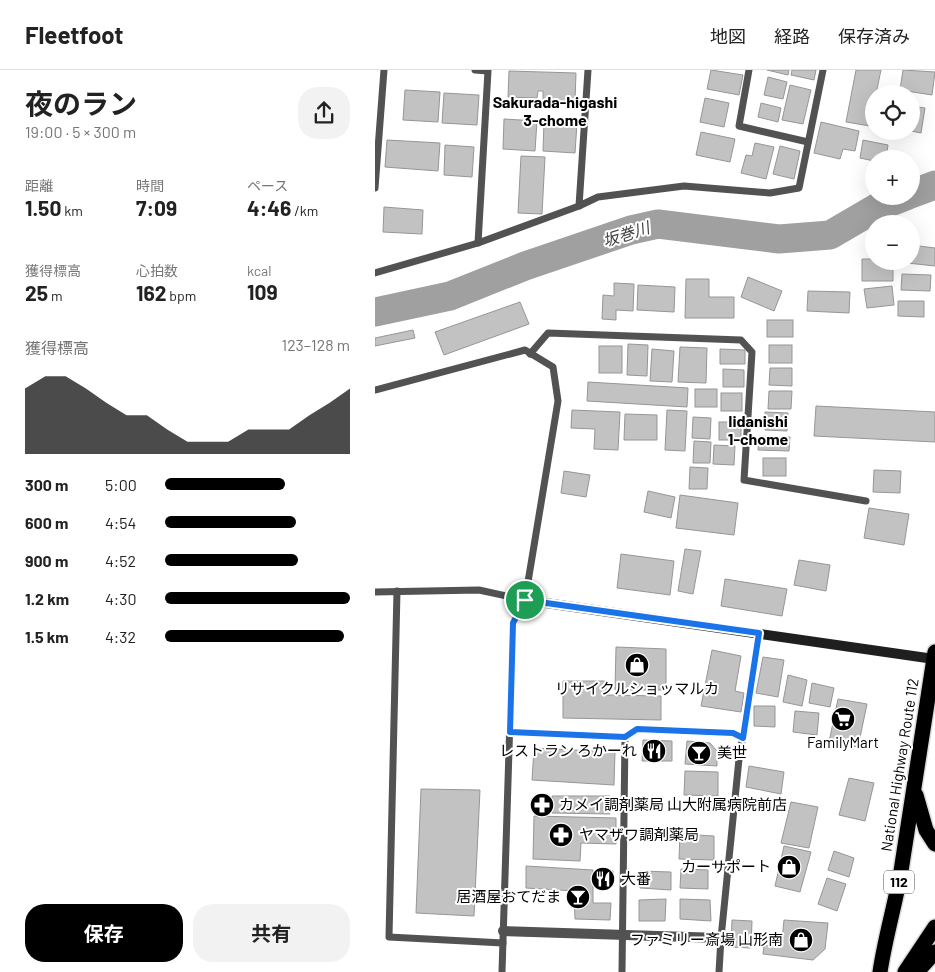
<!DOCTYPE html>
<html lang="ja">
<meta charset="utf-8">
<style>
:root{--surface:#fff;--page:#f2f2f2;--text:#222;--muted:#767676;--line:#e0e0e0;--accent:#000}
body{margin:0;font-family:Barlow,"Noto Sans JP",sans-serif;background:var(--page);color:var(--text);height:100vh;display:flex;flex-direction:column;font-size:19px;white-space:nowrap}
*{box-sizing:border-box;margin:0}
p{font-size:16px;color:var(--muted)}
.icon{flex:none;width:28px;height:28px;fill:none;stroke:currentColor;stroke-width:2;stroke-linecap:round;stroke-linejoin:round}
.map{position:relative;flex:1;overflow:hidden}
.details{display:flex;flex-direction:column;background:var(--surface);width:375px}
.details>*{flex:none}
.buttons{position:absolute;left:490px;top:15px;display:grid;gap:10px}
.buttons a{display:grid;place-items:center;width:55px;height:55px;border-radius:50%;background:var(--surface);box-shadow:0 5px 20px #0002;font-size:25px}
.pin{position:absolute;display:grid;place-items:center;width:42px;height:42px;color:#fff;margin:-21px;border:2px solid #fff;border-radius:50%;box-shadow:0 1px 5px #0007}
.round{display:grid;place-items:center;flex:none;width:52px;height:52px;border-radius:20px;background:var(--page)}
.summary{display:flex;align-items:center;justify-content:space-between;height:85px;padding:0 25px}
h1{font-size:28px;font-weight:700;line-height:38px}
.stats{display:grid;grid-template-columns:repeat(3,1fr);gap:8px;height:85px;padding:5px 25px}
.stats div{display:grid;align-content:center}
.stats b{font-size:21px;font-weight:700}
.stats small{font-size:14px;font-weight:400}
.stats p{font-size:14px}
.chart{height:140px;padding:10px 25px}
.chart p{display:flex;justify-content:space-between}
.chart svg{width:100%;height:90px;margin-top:5px;fill:var(--accent);opacity:.7}
.primary-button{display:flex;gap:10px;margin-top:auto;padding:10px 25px}
.primary-button a{flex:1;height:58px;border-radius:20px;background:var(--accent);color:#fff;font-size:20px;font-weight:700;line-height:58px;text-align:center}
.primary-button a+a{background:var(--page);color:var(--text)}
ul{padding:0 25px;list-style:none;font-size:16px}
li{display:grid;grid-template-columns:80px 60px 1fr;align-items:center;height:38px}
li i{height:12px;border-radius:6px;background:var(--accent)}
header{display:flex;align-items:center;gap:30px;box-sizing:border-box;height:70px;padding:0 25px;background:var(--surface);border-bottom:1px solid var(--line)}
header strong{font-size:24px}
nav{display:flex;gap:28px;margin-inline-start:auto;font-size:18px}
main{display:flex;flex:1;min-height:0}
.map>svg:first-child{display:block}
</style>
<header>
<strong>Fleetfoot</strong>
<nav><a>地図</a><a>経路</a><a>保存済み</a></nav>
</header>
<main>
<section class="details">
<div class="summary"><div><h1>夜のラン</h1><p>19:00 · 5 × 300 m</p></div><a class="round"><svg class="icon" aria-label="share" viewBox="0 0 24 24"><path d="M12 15V3M7 8l5-5 5 5M5 13v7h14v-7"/></svg></a></div>
<div class="stats">
<div><p>距離</p><b>1.50<small> km</small></b></div>
<div><p>時間</p><b>7:09</b></div>
<div><p>ペース</p><b>4:46<small> /km</small></b></div>
</div>
<div class="stats">
<div><p>獲得標高</p><b>25<small> m</small></b></div>
<div><p>心拍数</p><b>162<small> bpm</small></b></div>
<div><p>kcal</p><b>109</b></div>
</div>
<div class="chart"><p><span>獲得標高</span>123–128 m</p>
<svg viewBox="0 0 160 44" preserveAspectRatio="none"><path d="M0 44V12L10 6L20 6L30 12L40 19L50 25L60 25L70 32L80 38L90 38L100 38L110 32L120 32L130 32L140 25L150 19L160 12V44z"/></svg>
</div>
<ul>
<li><b>300 m</b>5:00<i style="width:65%"></i></li>
<li><b>600 m</b>4:54<i style="width:71%"></i></li>
<li><b>900 m</b>4:52<i style="width:72%"></i></li>
<li><b>1.2 km</b>4:30<i style="width:100%"></i></li>
<li><b>1.5 km</b>4:32<i style="width:97%"></i></li>
</ul>
<div class="primary-button"><a>保存</a><a>共有</a></div>
</section>
<div class="map">
<svg width="560" height="902" viewBox="0 0 560 902">
<rect width="100%" height="100%" fill="#fff"/>
<g fill="none" stroke-linecap="round" stroke-linejoin="round">
<!-- river -->
<g stroke="#a0a0a0" stroke-width="29">
<path d="M536,124L560,115"/>
<path d="M0,242L75,226L150,196L256,160L283,154L404,169L455,165L503,137L531,126"/>
</g>
</g>
<!-- building -->
<g fill="#c2c2c2" stroke="#969696">
<path d="M336,0L368,5L364,25L332,19Z"/>
<path d="M392,0H414L413,5Z"/>
<path d="M417,0H441L439,10L416,5Z"/>
<path d="M481,0H506L501,24H499V38L495,56L471,52Z"/>
<path d="M528,0L560,2L557,25L525,20Z"/>
<path d="M134,1L201,3L200,31L168,30V21H163L162,28L133,27Z"/>
<path d="M393,7L412,12L408,29L389,25Z"/>
<path d="M415,15L436,20L428,54L407,50Z"/>
<path d="M30,20L65,22L63,52L28,50Z"/>
<path d="M69,23L104,25L102,55L67,53Z"/>
<path d="M330,28L354,33L349,57L325,52Z"/>
<path d="M386,33L406,38L403,52L383,47Z"/>
<path d="M536,36L550,38L546,63L536,61Z"/>
<path d="M129,49L162,51L160,81L128,79Z"/>
<path d="M169,51L202,53L200,83L168,81Z"/>
<path d="M446,52L484,61L480,81L468,79L465,89L439,83Z"/>
<path d="M326,62L360,69L355,92L321,85Z"/>
<path d="M12,70L65,73L63,101L10,97Z"/>
<path d="M488,70L513,75L511,89H499V91L485,88Z"/>
<path d="M380,73L399,77L391,109L366,103L371,85L377,86Z"/>
<path d="M70,75L99,77L97,107L69,105Z"/>
<path d="M405,76L425,81L419,109L398,104Z"/>
<path d="M146,86L170,87L167,144L143,143Z"/>
<path d="M9,137L48,140L47,164L8,162Z"/>
<path d="M536,175L560,178V196L523,192L536,191Z"/>
<path d="M487,189H499V191H518V211H487Z"/>
<path d="M527,204L556,205L555,221L526,220Z"/>
<path d="M373,207L407,221L399,241L366,227Z"/>
<path d="M311,209H334V227H359V248H310Z"/>
<path d="M239,213L259,214L258,241L241,240V250L227,249L228,225L239,226Z"/>
<path d="M263,215L300,217L299,242L262,240Z"/>
<path d="M517,216L519,235L492,238L489,219Z"/>
<path d="M433,221L475,222L474,243L432,241Z"/>
<path d="M523,231H549V247L523,246Z"/>
<path d="M145,232L154,254L69,285L60,262Z"/>
<rect x="392" y="250" width="26" height="17"/>
<path d="M38,260L40,268L0,276V268Z"/>
<path d="M253,274L273,275L272,306L252,305Z"/>
<rect x="394" y="275" width="23" height="18"/>
<rect x="224" y="276" width="23" height="27"/>
<path d="M305,277L332,278L331,313L303,312Z"/>
<path d="M277,279L299,281L297,312L275,311Z"/>
<path d="M345,279L370,280V294H345Z"/>
<path d="M395,298H417V316L394,315Z"/>
<path d="M348,299L369,300V317H348Z"/>
<path d="M213,312L313,318L312,337L212,331Z"/>
<rect x="320" y="319" width="22" height="18"/>
<path d="M394,321H417L416,339H393Z"/>
<rect x="346" y="323" width="21" height="18"/>
<path d="M441,336L560,342V372L439,366Z"/>
<path d="M197,340L245,342L243,380L219,379L220,359L196,358Z"/>
<path d="M292,340L312,341L310,381L290,380Z"/>
<path d="M390,342L413,343L412,361L390,360Z"/>
<path d="M250,344L282,345V370H249Z"/>
<path d="M318,347L336,348L335,369L317,368Z"/>
<rect x="344" y="352" width="22" height="18"/>
<path d="M384,366L415,367L414,381L383,380Z"/>
<path d="M319,371L336,372L335,393H318Z"/>
<path d="M339,375L360,376L359,395L338,394Z"/>
<rect x="388" y="388" width="23" height="18"/>
<path d="M315,397L333,398L332,419H314Z"/>
<path d="M499,400L526,401L525,423L498,422Z"/>
<path d="M189,401L215,405L211,427L186,423Z"/>
<path d="M273,421L300,427L296,448L269,442Z"/>
<path d="M305,425L363,433L359,465L301,458Z"/>
<path d="M494,438L534,444L529,475L489,468Z"/>
<path d="M310,479L326,481L318,524L303,521Z"/>
<path d="M246,484L299,491L295,525L242,518Z"/>
<path d="M424,490L455,495L451,521L419,515Z"/>
<path d="M350,509L412,519L407,546L346,536Z"/>
<path d="M241,577L291,579V620H240Z"/>
<path d="M337,580L366,586L360,621L369,623L366,642L326,636Z"/>
<path d="M388,587L409,590L403,627L381,623Z"/>
<path d="M413,605L432,610L427,636L408,632Z"/>
<path d="M188,611H231V625L286,626V650L188,648Z"/>
<path d="M437,613L459,618L455,637L434,633Z"/>
<path d="M463,629L492,634L483,677L454,672Z"/>
<path d="M379,636H400V657L379,656Z"/>
<path d="M420,641L444,643L442,665L418,662Z"/>
<path d="M268,670L297,671V691H267Z"/>
<path d="M312,671L335,673L342,681V696L310,694Z"/>
<path d="M159,678L240,682L239,715L157,710Z"/>
<path d="M374,696L409,702L406,724L371,717Z"/>
<path d="M310,701L343,702V726L309,725Z"/>
<path d="M474,708L499,713L490,751L464,745Z"/>
<path d="M46,719L105,720L99,846L41,843Z"/>
<path d="M163,725H174V743H162Z"/>
<path d="M177,726H235V744L177,743Z"/>
<path d="M416,732L443,737L434,778L406,773Z"/>
<path d="M159,746L241,748V774L206,773L205,791L158,789Z"/>
<path d="M305,764L339,766V790L304,789Z"/>
<path d="M409,776L436,782L425,822L400,816Z"/>
<path d="M459,781L479,788L474,807L453,800Z"/>
<path d="M151,796L218,800V833H236L235,850L200,849L199,821L151,818Z"/>
<path d="M306,799L333,800V819L305,818Z"/>
<path d="M220,801H238L237,816L220,815Z"/>
<path d="M265,801L296,802V820L265,818Z"/>
<path d="M452,808L471,814L462,841L443,834Z"/>
<path d="M291,829L290,851H264V830Z"/>
<path d="M305,829L335,830L336,851L305,849Z"/>
<path d="M357,850L377,851L376,878L356,877Z"/>
<path d="M409,850L453,853L450,879L438,890L388,884L389,875L395,876L397,869L407,870Z"/>
</g>
<g fill="none" stroke-linecap="round" stroke-linejoin="round">
<!-- highway casing -->
<g stroke="#dbdbdb" stroke-width="18">
<g id="highway">
<path d="M541,725L551,760L560,774"/>
<path d="M505,902C510,868 520,835 526,801C538,728 548,655 560,582"/>
<path d="M530,902L560,857"/>
<path d="M542,902L560,882"/>
</g>
</g>
<!-- lane -->
<g stroke="#525252" stroke-width="7">
<path d="M100,0L113,1L103,173"/>
<path d="M374,0L364,56L433,72"/>
<path d="M0,118L9,0"/>
<path d="M204,136L213,0"/>
<path d="M0,203L103,173L204,136L223,127L309,116L395,123L424,118L448,0"/>
<path d="M155,284L173,263L366,270L377,282L369,410L491,431"/>
<path d="M0,320L150,280L178,297L183,331L150,530L138,553L127,902"/>
<path d="M22,521L14,867L128,873"/>
<path d="M0,522L104,520L150,530"/>
<path d="M135,662L250,667L247,902"/>
<path d="M250,667L262,659L359,663L368,668L365,679L346,868L344,902"/>
<path d="M368,668L384,563"/>
</g>
<!-- street -->
<path stroke="#525252" stroke-width="10" d="M128,861L346,868"/>
<!-- secondary -->
<path stroke="#1f1f1f" stroke-width="10" d="M150,530L559,589"/>
<!-- highway -->
<use href="#highway" stroke="#000" stroke-width="15"/>
</g>
<g fill="none" stroke-linecap="round" stroke-linejoin="round">
<!-- route casing -->
<g stroke="#fff" stroke-width="10">
<path id="route" d="M150,530L384,563L368,668L358,663L262,659L250,667L135,662L138,553Z"/>
</g>
<!-- route -->
<use href="#route" stroke="#1a73e8" stroke-width="6"/>
</g>
<!-- icons -->
<defs>
<g id="shop-disc" transform="scale(1.25)"><circle r="9.5" fill="#000" stroke="#fff"/><path d="M-5-2.5h2.3a2.7 3.5 0 0 1 5.4 0H5L5.5 6h-11ZM-1.5-2.5h3a1.5 2.3 0 0 0-3 0Z" fill="#fff"/></g>
<g id="supermarket-disc" transform="scale(1.25)"><circle r="9.5" fill="#000" stroke="#fff"/><path d="M-6-5.5h2.5l.6 2H6L4.5 2H-2.5L-4.4-4H-6ZM-1.5 3.2a1.3 1.3 0 1 0 .1 0ZM3 3.2a1.3 1.3 0 1 0 .1 0Z" fill="#fff"/></g>
<g id="restaurant-disc" transform="scale(1.25)"><circle r="9.5" fill="#000" stroke="#fff"/><path d="M-5-6h1v4h1v-4h1v4h1v-4h1v5L-1.5 .5V6h-2V.5L-5-1ZM5-6V6H3V1.5H1.5Q1.5-4 5-6Z" fill="#fff"/></g>
<g id="bar-disc" transform="scale(1.25)"><circle r="9.5" fill="#000" stroke="#fff"/><path d="M-6-5H6L.8 .8V4.5H3.5V6h-7V4.5H-.8V.8Z" fill="#fff"/></g>
<g id="pharmacy-disc" transform="scale(1.25)"><circle r="9.5" fill="#000" stroke="#fff"/><path d="M-2-6h4v4h4v4h-4v4h-4v-4h-4v-4h4Z" fill="#fff"/></g>
</defs>
<g fill-rule="evenodd">
<use href="#shop-disc" x="262" y="595"/>
<use href="#supermarket-disc" x="468" y="649"/>
<use href="#restaurant-disc" x="279" y="681"/>
<use href="#bar-disc" x="324" y="683"/>
<use href="#pharmacy-disc" x="167" y="735"/>
<use href="#pharmacy-disc" x="186" y="765"/>
<use href="#shop-disc" x="414" y="797"/>
<use href="#restaurant-disc" x="228" y="809"/>
<use href="#bar-disc" x="203" y="827"/>
<use href="#shop-disc" x="426" y="870"/>
</g>
<g text-anchor="middle" stroke-width="4" stroke-linejoin="round" paint-order="stroke">
<!-- shield labels -->
<rect fill="#fff" stroke="#4c4c4c" stroke-width="1" x="509" y="800.5" width="30" height="23" rx="4"/>
<g font-size="14" font-weight="bold" fill="#000">
<text x="524" y="817">112</text>
</g>
<!-- poi labels -->
<g font-size="15" fill="#000" stroke="#fff" text-anchor="end">
<text x="262" y="624" text-anchor="middle">リサイクルショッマルカ</text>
<text x="468" y="678" text-anchor="middle">FamilyMart</text>
<text x="262" y="686">レストラン ろかーれ</text>
<text x="342" y="688" text-anchor="start">美世</text>
<text x="184" y="740" text-anchor="start">カメイ調剤薬局 山大附属病院前店</text>
<text x="204" y="770" text-anchor="start">ヤマザワ調剤薬局</text>
<text x="396" y="802">カーサポート</text>
<text x="246" y="814" text-anchor="start">大番</text>
<text x="186" y="832">居酒屋おてだま</text>
<text x="408" y="875">ファミリー斎場 山形南</text>
</g>
<!-- street labels -->
<g font-size="15" fill="#000" stroke="#fff">
<text transform="translate(525 695) rotate(-81)" y="5">National Highway Route 112</text>
</g>
<!-- neighbourhood labels -->
<g font-size="16" font-weight="bold" fill="#000" stroke="#fff">
<text x="180" y="38">Sakurada-higashi<tspan x="180" dy="18">3-chome</tspan></text>
<text x="383" y="357">Iidanishi<tspan x="383" dy="18">1-chome</tspan></text>
</g>
<!-- water labels -->
<g font-size="16" font-style="italic" fill="#414141" stroke="#fff">
<text transform="translate(251 164) rotate(-18)" y="6">坂巻川</text>
</g>
</g>
</svg>
<div class="buttons">
<a><svg class="icon" aria-label="locate" viewBox="0 0 24 24"><circle cx="12" cy="12" r="6"/><path d="M12 2v4M12 18v4M2 12h4M18 12h4"/></svg></a>
<a>+</a>
<a>−</a>
</div>
<div class="pin" style="left:150px;top:530px;background:#1e9e55"><svg class="icon" aria-label="arrive" viewBox="0 0 24 24"><path d="M6 21V4h12l-3 4 3 4H6"/></svg></div>
</div>
</main>
